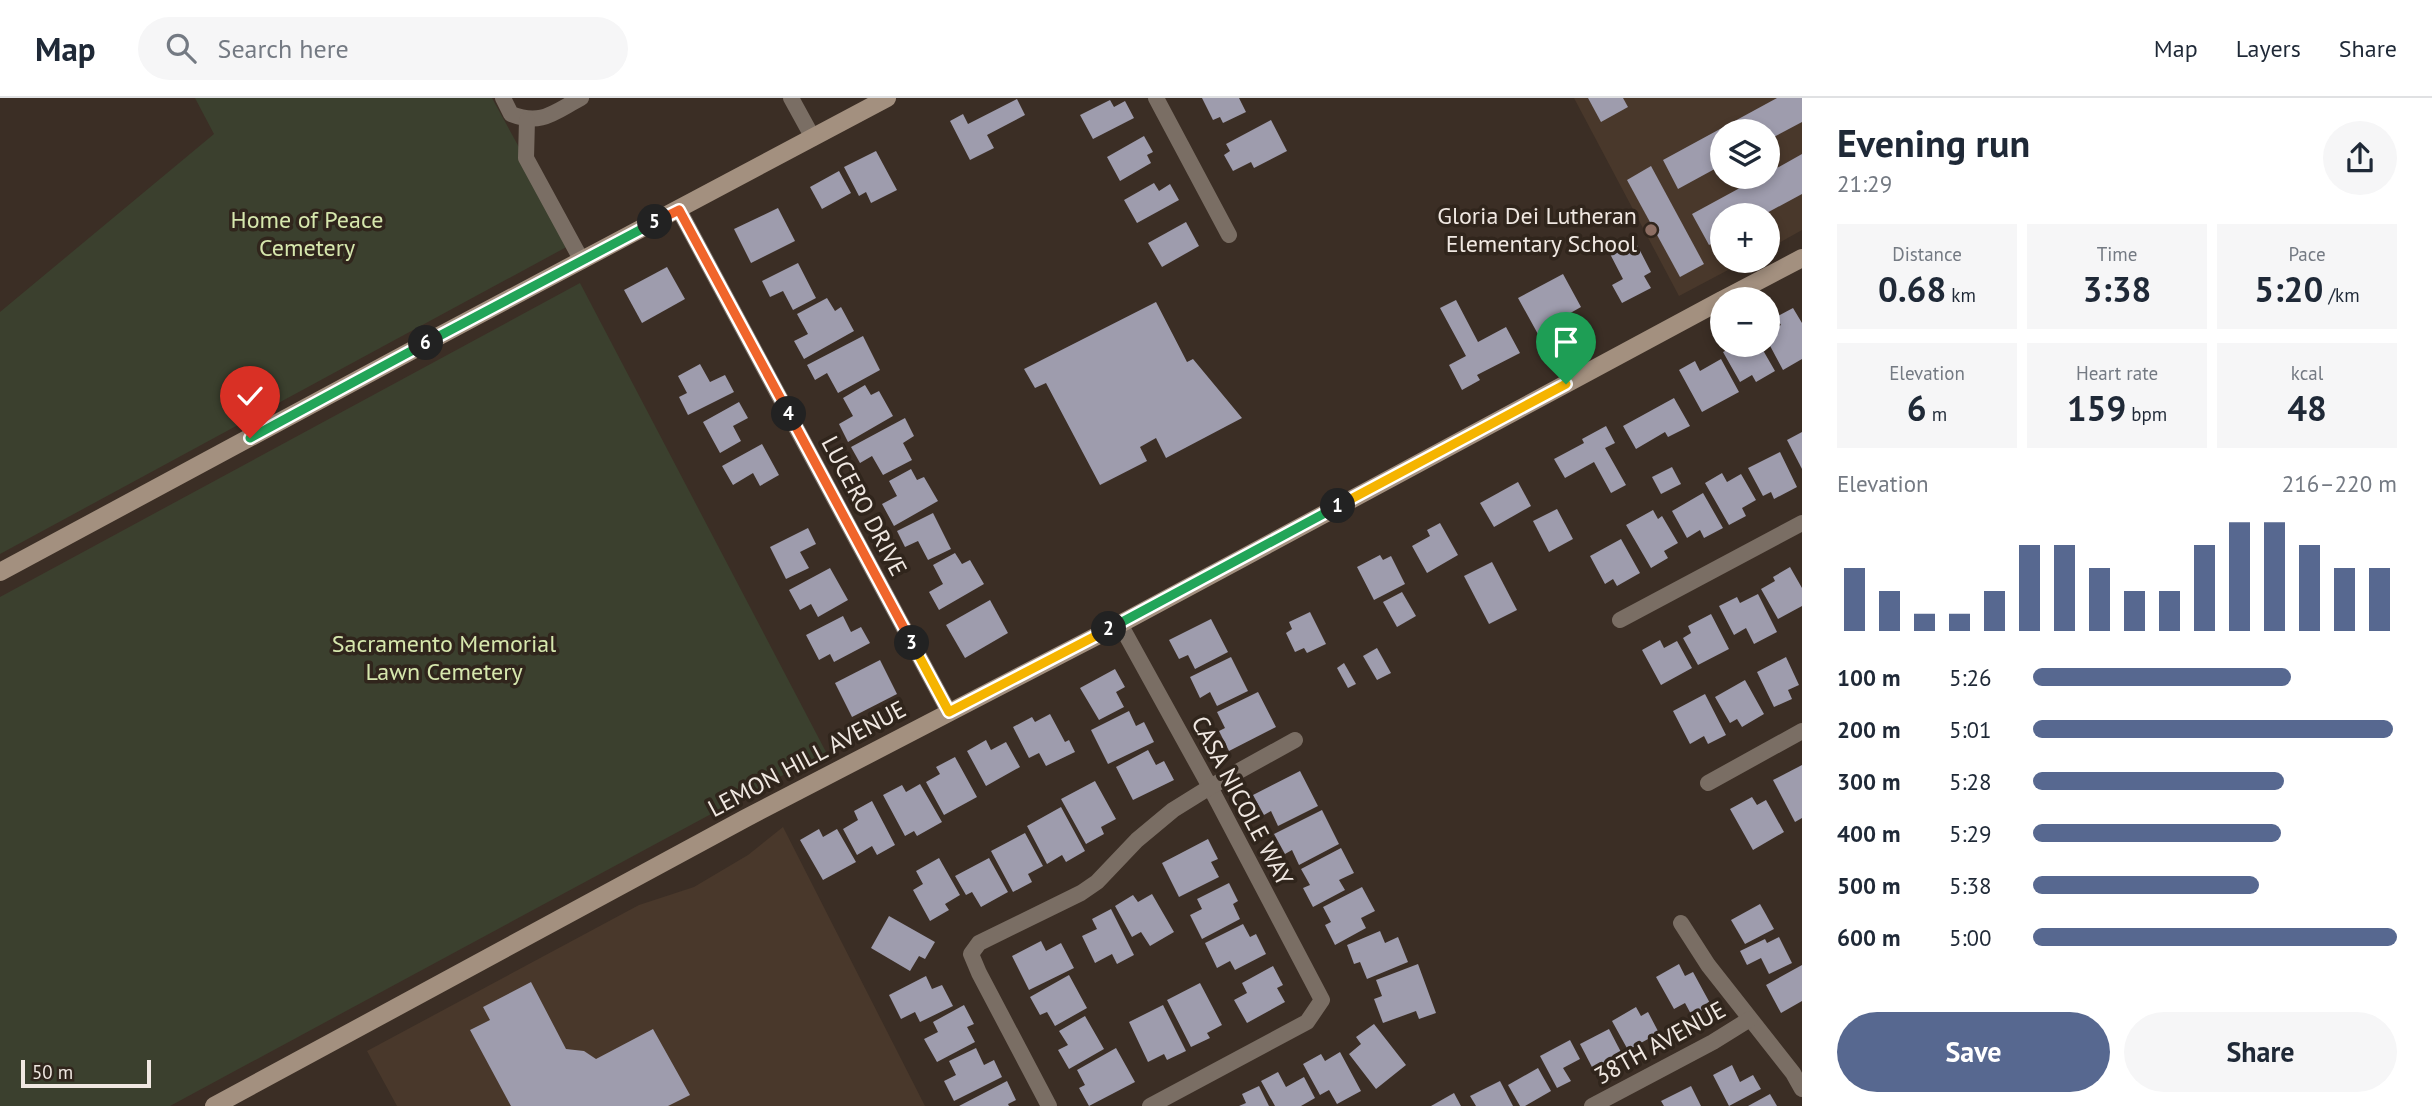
<!DOCTYPE html>
<meta charset="utf-8">
<style>
:root{--surface:#fff;--page:#f6f6f7;--text:#1f2937;--muted:#747a83;--line:#e0e1e3;--accent:#576890}
body{margin:0;font-family:"PT Sans",sans-serif;background:var(--page);color:var(--text);height:100vh;display:flex;flex-direction:column;font-size:26px;white-space:nowrap}
*{box-sizing:border-box;margin:0}
p{font-size:23px;color:var(--muted)}
.icon{flex:none;width:38px;height:38px;fill:none;stroke:currentColor;stroke-width:2;stroke-linecap:round;stroke-linejoin:round}
.map{position:relative;flex:1;overflow:hidden}
.panel{display:flex;flex-direction:column;background:var(--surface);width:630px}
.panel>*{flex:none}
.tools{position:absolute;left:1710px;top:21px;display:grid;gap:14px}
.tools a{display:grid;place-items:center;width:70px;height:70px;border-radius:50%;background:var(--surface);box-shadow:0 4px 10px #0003;font-size:35px}
.scale{position:absolute;left:21px;bottom:18px;width:130px;box-sizing:border-box;padding-left:7px;border:4px solid #f0e8e2;border-top:0;font-size:19px;line-height:24px;white-space:nowrap;color:#f0e8e2;-webkit-text-stroke:5px #30251c;paint-order:stroke}
.pin{position:absolute;display:grid;place-items:center;width:60px;height:60px;color:#fff;margin:-72px -30px;border-radius:50% 50% 50% 0;rotate:-45deg;box-shadow:0 0 7px #0007}
.pin .icon{rotate:45deg}
.km{position:absolute;width:35px;height:35px;margin:-18px;border-radius:50%;background:#222;color:#fff;font-size:19px;line-height:35px;text-align:center}
.round{display:grid;place-items:center;flex:none;width:74px;height:74px;border-radius:37px;background:var(--page)}
.head{display:flex;align-items:center;justify-content:space-between;height:119px;padding:0 35px}
h1{font-size:38px;font-weight:600;line-height:52px}
.figures{display:grid;grid-template-columns:repeat(3,1fr);gap:10px;height:119px;padding:7px 35px}
.figures div{display:grid;align-content:center;border-radius:0px;background:var(--page);text-align:center}
.figures b{font-size:35px;font-weight:600}
.figures small{font-size:19px;font-weight:400}
.figures p{font-size:19px}
.chart{height:196px;padding:14px 35px}
.chart p{display:flex;justify-content:space-between}
.chart svg{width:100%;height:126px;margin-top:7px;stroke:var(--accent);stroke-width:6}
.button{display:flex;gap:14px;margin-top:auto;padding:14px 35px}
.button a{flex:1;height:80px;border-radius:42px;background:var(--accent);color:#fff;font-size:28px;font-weight:600;line-height:80px;text-align:center}
.button a+a{background:var(--page);color:var(--text)}
ul{padding:0 35px;list-style:none;font-size:23px}
li{display:grid;grid-template-columns:112px 84px 1fr;align-items:center;height:52px}
li i{height:18px;border-radius:9px;background:var(--accent)}
header{display:flex;align-items:center;gap:42px;box-sizing:border-box;height:98px;padding:0 35px;background:var(--surface);border-bottom:2px solid var(--line)}
header strong{font-size:33px}
nav{display:flex;gap:38px;margin-inline-start:auto;font-size:24px}
.search{width:490px;height:63px;background:var(--page);display:flex;align-items:center;gap:18px;box-sizing:border-box;padding:0 24px;border-radius:38px;color:var(--muted);font-size:26px}
main{display:flex;flex:1;min-height:0}
.map>svg:first-child{display:block}
</style>
<header>
<strong>Map</strong>
<div class="search"><svg class="icon" aria-label="search" viewBox="0 0 24 24"><circle cx="10" cy="10" r="6"/><path d="M15 15l6 6"/></svg>Search here</div>
<nav><a>Map</a><a>Layers</a><a>Share</a></nav>
</header>
<main>
<div class="map">
<svg width="1802" height="1008" viewBox="0 0 1802 1008">
<rect width="100%" height="100%" fill="#3b2e25"/>
<!-- built -->
<g fill="#49382b" fill-rule="evenodd">
<path d="M1574,0H1802V132L1768,151V117H1722V163H1745L1679,198ZM1722,33H1768V79H1722Z"/>
<path d="M783,729L925,1008H397L367,953L639,807L694,789L748,757Z"/>
</g>
<!-- green -->
<g fill="#3b402e">
<path d="M195,0H492L572,146L0,456V214L214,36Z"/>
<path d="M580,185L826,654L170,1008H0V499Z"/>
</g>
<!-- building -->
<g fill="#9e9cad">
<path d="M1202,0H1239L1246,14L1223,25L1220,19L1213,22Z"/>
<path d="M1588,0H1623L1628,9L1601,24Z"/>
<path d="M1777,0H1802V24L1768,42V33H1722V67L1678,91L1663,62Z"/>
<path d="M1017,1L1025,17L987,37L994,50L970,62L950,23L963,16L968,26Z"/>
<path d="M1110,2L1114,9L1125,3L1134,20L1093,41L1080,17Z"/>
<path d="M1271,22L1287,53L1254,70L1251,64L1233,73L1224,57L1230,53L1226,46Z"/>
<path d="M1144,38L1153,54L1147,57L1151,65L1120,83L1107,59Z"/>
<path d="M876,53L897,92L871,105L866,94L859,98L844,69Z"/>
<path d="M1802,56V96L1763,117H1722V140L1709,147L1692,116L1760,79H1768V75Z"/>
<path d="M1651,68L1704,166L1680,179L1627,82Z"/>
<path d="M839,73L851,95L822,111L810,89Z"/>
<path d="M1154,85L1159,93L1170,86L1179,102L1137,125L1124,102Z"/>
<path d="M778,110L795,143L751,165L734,131Z"/>
<path d="M1186,124L1199,148L1162,169L1148,145Z"/>
<path d="M1634,141L1651,174L1644,178L1651,190L1622,205L1612,187L1623,181L1609,154Z"/>
<path d="M798,165L816,200L793,212L783,193L770,199L762,183Z"/>
<path d="M667,169L685,201L642,225L624,192Z"/>
<path d="M1563,176L1581,209L1558,222L1560,226L1539,238L1518,200Z"/>
<path d="M827,200L835,213L841,209L854,233L804,261L794,243L808,236L797,216Z"/>
<path d="M1456,202L1478,244L1506,229L1520,255L1477,277L1480,282L1462,292L1449,267L1466,258L1440,210Z"/>
<path d="M1156,204L1187,264L1193,261L1242,320L1166,360L1156,340L1140,349L1147,363L1100,387L1046,285L1035,290L1024,271Z"/>
<path d="M1793,210L1802,225V261L1783,272L1768,244V234L1781,227L1776,219Z"/>
<path d="M863,238L880,272L838,295L827,275L815,282L807,267Z"/>
<path d="M1737,247H1760L1775,273L1756,284L1752,277L1740,284L1723,254Z"/>
<path d="M1721,261L1739,294L1702,314L1679,272L1695,263L1700,273Z"/>
<path d="M700,266L710,284L725,277L734,294L688,317L679,299L687,295L678,278Z"/>
<path d="M865,287L871,297L879,293L893,318L848,344L839,326L853,318L843,300Z"/>
<path d="M1674,300L1690,328L1668,339L1665,334L1636,351L1623,328Z"/>
<path d="M739,304L748,320L733,328L741,343L720,355L703,324Z"/>
<path d="M905,320L914,338L903,345L912,362L883,377L872,358L860,365L851,349Z"/>
<path d="M1606,328L1615,345L1605,350L1626,387L1611,395L1594,364L1565,380L1554,361L1584,345L1582,341Z"/>
<path d="M1802,334V371L1787,342Z"/>
<path d="M762,346L779,377L760,388L753,375L733,387L722,368Z"/>
<path d="M1780,354L1797,389L1774,401L1771,394L1763,398L1748,370Z"/>
<path d="M1672,369L1681,386L1661,396L1652,379Z"/>
<path d="M911,371L917,382L924,379L938,403L894,428L882,406L897,398L889,383Z"/>
<path d="M1722,375L1727,384L1741,376L1756,402L1742,410L1746,418L1729,427L1705,385Z"/>
<path d="M1518,384L1531,408L1494,429L1480,405Z"/>
<path d="M1703,395L1723,430L1704,440L1700,432L1687,440L1672,413Z"/>
<path d="M1557,411L1573,441L1549,454L1533,423Z"/>
<path d="M1653,412L1658,421L1662,418L1678,445L1664,453L1668,460L1651,470L1626,427Z"/>
<path d="M933,415L951,451L928,462L918,443L905,449L897,433Z"/>
<path d="M1440,425L1458,457L1427,475L1412,448L1430,438L1427,432Z"/>
<path d="M808,430L816,446L800,454L809,470L786,481L770,449Z"/>
<path d="M1621,441L1640,475L1617,488L1613,481L1605,486L1590,458Z"/>
<path d="M955,455L962,466L970,462L984,486L939,512L929,494L943,486L933,467Z"/>
<path d="M1380,457L1383,462L1391,458L1405,486L1374,502L1357,469Z"/>
<path d="M1492,464L1517,512L1489,526L1464,478Z"/>
<path d="M1790,469L1802,490V508L1778,521L1761,491L1775,483L1773,479Z"/>
<path d="M830,470L848,502L818,519L811,506L800,512L789,492Z"/>
<path d="M1402,494L1416,518L1397,529L1383,504Z"/>
<path d="M1758,496L1777,534L1754,546L1746,530L1734,537L1719,508L1737,499L1740,505Z"/>
<path d="M990,502L1008,535L965,560L946,527Z"/>
<path d="M1310,514L1326,546L1307,555L1304,550L1295,554L1286,535L1292,531L1289,524Z"/>
<path d="M1711,516L1729,551L1698,567L1683,540L1691,535L1688,528Z"/>
<path d="M843,518L851,534L861,529L870,545L834,564L830,556L819,562L806,537Z"/>
<path d="M1211,521L1228,554L1195,571L1188,557L1179,561L1169,542Z"/>
<path d="M1660,542L1664,550L1677,543L1692,570L1661,587L1642,552Z"/>
<path d="M1377,550L1391,575L1377,582L1363,558Z"/>
<path d="M1231,559L1248,593L1217,608L1210,594L1200,600L1190,579Z"/>
<path d="M1786,559L1799,587L1788,592L1792,601L1774,609L1757,574Z"/>
<path d="M880,562L897,596L852,619L835,585Z"/>
<path d="M1344,565L1356,586L1348,590L1337,570Z"/>
<path d="M1115,571L1125,589L1116,594L1124,609L1099,622L1080,590Z"/>
<path d="M1745,582L1764,616L1742,629L1737,621L1730,625L1715,599Z"/>
<path d="M1258,594L1276,629L1229,653L1219,633L1225,630L1217,614Z"/>
<path d="M1705,596L1726,637L1708,646L1704,638L1690,646L1673,613Z"/>
<path d="M1129,613L1136,628L1144,624L1154,644L1108,666L1091,632Z"/>
<path d="M1050,616L1065,644L1069,642L1075,654L1046,668L1039,655L1029,660L1013,629L1032,619L1035,624Z"/>
<path d="M986,642L991,652L1006,644L1020,669L986,688L967,653Z"/>
<path d="M1148,652L1156,667L1164,663L1174,682L1133,702L1116,669Z"/>
<path d="M955,659L977,699L944,717L926,684L940,676L936,669Z"/>
<path d="M1802,667V720L1795,724L1773,682Z"/>
<path d="M1300,673L1318,708L1278,728L1271,713L1264,717L1253,697Z"/>
<path d="M1095,683L1116,721L1101,729L1104,736L1086,746L1061,701Z"/>
<path d="M920,686L942,724L917,738L914,733L905,738L883,697L902,687L906,694Z"/>
<path d="M1752,699L1757,707L1766,702L1784,734L1753,752L1730,711Z"/>
<path d="M872,703L895,747L877,757L872,748L857,757L843,731L858,722L854,713Z"/>
<path d="M1061,709L1085,753L1066,764L1062,757L1047,766L1027,728Z"/>
<path d="M1322,712L1339,746L1299,767L1292,752L1285,756L1274,736Z"/>
<path d="M819,731L823,739L837,731L856,764L823,782L800,742Z"/>
<path d="M1025,735L1043,768L1028,776L1032,784L1013,794L991,753Z"/>
<path d="M1208,741L1218,761L1211,764L1219,779L1179,799L1162,765Z"/>
<path d="M1341,750L1354,775L1339,782L1345,792L1313,809L1303,790L1310,787L1301,771Z"/>
<path d="M939,760L960,797L945,806L949,812L930,823L913,792L923,786L916,773Z"/>
<path d="M989,760L1008,794L981,809L972,794L966,797L955,778Z"/>
<path d="M1229,785L1238,803L1233,806L1240,821L1202,841L1190,817L1202,811L1197,801Z"/>
<path d="M1362,789L1375,813L1361,820L1366,830L1335,847L1325,827L1331,824L1323,809Z"/>
<path d="M1152,796L1174,834L1150,848L1141,834L1132,839L1115,808L1133,797L1138,804Z"/>
<path d="M1760,806L1774,831L1745,846L1731,822Z"/>
<path d="M1111,811L1134,857L1117,866L1112,856L1095,865L1082,838L1097,831L1092,821Z"/>
<path d="M889,818L935,844L925,861L919,858L910,873L871,850Z"/>
<path d="M1243,826L1250,839L1256,836L1266,856L1235,872L1230,863L1217,870L1205,845Z"/>
<path d="M1380,833L1385,845L1398,839L1408,864L1367,881L1360,864L1354,866L1347,847Z"/>
<path d="M1779,839L1792,865L1769,876L1761,860L1747,867L1740,853L1765,841L1767,845Z"/>
<path d="M1041,843L1046,853L1061,845L1074,870L1029,892L1012,858Z"/>
<path d="M1418,866L1436,915L1419,921L1416,913L1383,925L1374,901L1382,898L1376,882Z"/>
<path d="M1679,866L1685,878L1693,874L1711,907L1692,918L1685,905L1674,911L1656,879Z"/>
<path d="M1802,867V903L1781,915L1766,887Z"/>
<path d="M1273,868L1283,887L1277,890L1285,904L1247,925L1234,902L1247,895L1242,885Z"/>
<path d="M1069,877L1087,910L1055,928L1047,914L1040,917L1030,899Z"/>
<path d="M926,878L932,891L942,887L953,908L920,924L915,914L901,921L889,897Z"/>
<path d="M531,884L566,951L584,953L596,961L653,931L690,997L668,1008H511L470,932L490,922L483,909Z"/>
<path d="M1200,885L1222,927L1207,935L1210,940L1191,949L1167,902Z"/>
<path d="M964,907L974,926L967,929L975,944L937,964L924,941L938,934L933,924Z"/>
<path d="M1163,907L1186,953L1167,962L1164,956L1148,964L1129,924Z"/>
<path d="M1636,909L1641,918L1648,914L1659,935L1628,952L1612,923Z"/>
<path d="M1085,918L1104,951L1069,971L1058,952L1068,947L1059,933Z"/>
<path d="M1374,926L1406,967L1376,991L1349,956L1361,946L1356,939Z"/>
<path d="M1609,931L1622,956L1593,971L1580,946Z"/>
<path d="M1570,942L1580,961L1563,970L1571,983L1557,990L1540,958Z"/>
<path d="M976,950L984,967L994,962L1002,979L954,1003L944,983L956,977L949,963Z"/>
<path d="M1116,950L1135,984L1089,1008L1079,990L1085,987L1077,972Z"/>
<path d="M1340,954L1361,993L1337,1006L1329,992L1320,997L1303,966L1321,956L1325,963Z"/>
<path d="M1732,967L1740,984L1753,977L1761,991L1729,1008L1713,977Z"/>
<path d="M1538,970L1551,993L1525,1008H1520L1508,987Z"/>
<path d="M1278,974L1286,989L1304,979L1315,1000L1301,1008H1275L1261,983Z"/>
<path d="M1007,983L1016,1002L1008,1006L1009,1008H959Z"/>
<path d="M1500,983L1513,1008H1476L1470,998Z"/>
<path d="M1259,988L1269,1008H1239L1246,1005L1242,996Z"/>
<path d="M1691,988L1701,1008H1664L1661,1003Z"/>
<path d="M1454,995L1461,1008H1431Z"/>
<path d="M1770,996L1777,1008H1748Z"/>
</g>
<g fill="none" stroke-linecap="round" stroke-linejoin="round">
<!-- street -->
<g stroke="#7a6e64" stroke-width="16">
<path d="M503,0L511,16C542,28 554,14 581,0"/>
<path d="M791,0L813,40"/>
<path d="M1156,0L1229,137"/>
<path d="M527,22L526,60L582,163"/>
<path d="M679,112L949,614"/>
<path d="M1620,522L1802,425"/>
<path d="M1120,526L1210,689L1322,902L1307,924L1150,1008"/>
<path d="M1708,685L1802,633"/>
<path d="M1681,825L1708,867L1793,975L1802,991"/>
<path d="M1049,1008L979,875L971,856L979,845L1081,795L1097,784L1137,742L1173,712L1210,689L1295,642"/>
<path d="M1592,1008L1713,944L1750,921"/>
</g>
<!-- secondary -->
<g stroke="#a3907f" stroke-width="18">
<path d="M1724,201L1802,160"/>
<path d="M0,474L424,246L887,0"/>
<path d="M214,1008L746,720L1120,526L1722,202"/>
</g>
</g>
<g fill="none" stroke-linecap="round" stroke-linejoin="round">
<!-- split-1 casing -->
<g stroke="#fff" stroke-width="14">
<path id="split-1" d="M1338,408L1566,286"/>
</g>
<!-- split-2 casing -->
<g stroke="#fff" stroke-width="14">
<path id="split-2" d="M1109,531L1338,408"/>
</g>
<!-- split-3 casing -->
<g stroke="#fff" stroke-width="14">
<path id="split-3" d="M912,545L949,614L1109,531"/>
</g>
<!-- split-4 casing -->
<g stroke="#fff" stroke-width="14">
<path id="split-4" d="M789,316L912,545"/>
</g>
<!-- split-5 casing -->
<g stroke="#fff" stroke-width="14">
<path id="split-5" d="M655,124L679,112L789,316"/>
</g>
<!-- split-6 casing -->
<g stroke="#fff" stroke-width="14">
<path id="split-6" d="M426,245L655,124"/>
</g>
<!-- split-7 casing -->
<g stroke="#fff" stroke-width="14">
<path id="split-7" d="M250,340L426,245"/>
</g>
<!-- split-1 -->
<use href="#split-1" stroke="#f5b400" stroke-width="9"/>
<!-- split-2 -->
<use href="#split-2" stroke="#22a559" stroke-width="9"/>
<!-- split-3 -->
<use href="#split-3" stroke="#f5b400" stroke-width="9"/>
<!-- split-4 -->
<use href="#split-4" stroke="#f0652b" stroke-width="9"/>
<!-- split-5 -->
<use href="#split-5" stroke="#f0652b" stroke-width="9"/>
<!-- split-6 -->
<use href="#split-6" stroke="#22a559" stroke-width="9"/>
<!-- split-7 -->
<use href="#split-7" stroke="#22a559" stroke-width="9"/>
</g>
<!-- markers -->
<circle fill="#8d6e63" stroke="#30251c" stroke-width="2.5" cx="1651" cy="132" r="7"/>
<g text-anchor="middle" stroke-width="7" stroke-linejoin="round" paint-order="stroke">
<!-- poi labels -->
<g font-size="24" fill="#f0e8e2" stroke="#30251c" text-anchor="end">
<text x="1637" y="126">Gloria Dei Lutheran<tspan x="1637" dy="28">Elementary School</tspan></text>
</g>
<!-- park labels -->
<g font-size="24" fill="#d6e7ad" stroke="#30251c">
<text x="307" y="130">Home of Peace<tspan x="307" dy="28">Cemetery</tspan></text>
<text x="444" y="554">Sacramento Memorial<tspan x="444" dy="28">Lawn Cemetery</tspan></text>
</g>
<!-- street labels -->
<g font-size="24" fill="#f0e8e2" stroke="#30251c">
<text transform="translate(864 408) rotate(62)" y="8">LUCERO DRIVE</text>
<text transform="translate(807 661) rotate(-28)" y="8">LEMON HILL AVENUE</text>
<text transform="translate(1242 703) rotate(62)" y="8">CASA NICOLE WAY</text>
<text transform="translate(1660 945) rotate(-29)" y="8">38TH AVENUE</text>
</g>
</g>
</svg>
<div class="tools">
<a><svg class="icon" aria-label="layers" viewBox="0 0 24 24"><path d="M12 4l9 5-9 5-9-5zM3 14l9 5 9-5"/></svg></a>
<a>+</a>
<a>−</a>
</div>
<div class="scale">50 m</div>
<div class="pin" style="left:1566px;top:286px;background:#1e9e55"><svg class="icon" aria-label="arrive" viewBox="0 0 24 24"><path d="M6 21V4h12l-3 4 3 4H6"/></svg></div>
<div class="pin" style="left:250px;top:340px;background:#d93025"><svg class="icon" aria-label="check" viewBox="0 0 24 24"><path d="M5 12l5 5 9-10"/></svg></div>
<b class="km" style="left:1338px;top:408px">1</b>
<b class="km" style="left:1109px;top:531px">2</b>
<b class="km" style="left:912px;top:545px">3</b>
<b class="km" style="left:789px;top:316px">4</b>
<b class="km" style="left:655px;top:124px">5</b>
<b class="km" style="left:426px;top:245px">6</b>
</div>
<section class="panel">
<div class="head"><div><h1>Evening run</h1><p>21:29</p></div><a class="round"><svg class="icon" aria-label="share" viewBox="0 0 24 24"><path d="M12 15V3M7 8l5-5 5 5M5 13v7h14v-7"/></svg></a></div>
<div class="figures">
<div><p>Distance</p><b>0.68<small> km</small></b></div>
<div><p>Time</p><b>3:38</b></div>
<div><p>Pace</p><b>5:20<small> /km</small></b></div>
</div>
<div class="figures">
<div><p>Elevation</p><b>6<small> m</small></b></div>
<div><p>Heart rate</p><b>159<small> bpm</small></b></div>
<div><p>kcal</p><b>48</b></div>
</div>
<div class="chart"><p><span>Elevation</span>216–220 m</p>
<svg viewBox="0 0 160 44" preserveAspectRatio="none"><path d="M5 44V22M15 44V30M25 44V38M35 44V38M45 44V30M55 44V14M65 44V14M75 44V22M85 44V30M95 44V30M105 44V14M115 44V6M125 44V6M135 44V14M145 44V22M155 44V22"/></svg>
</div>
<ul>
<li><b>100 m</b>5:26<i style="width:71%"></i></li>
<li><b>200 m</b>5:01<i style="width:99%"></i></li>
<li><b>300 m</b>5:28<i style="width:69%"></i></li>
<li><b>400 m</b>5:29<i style="width:68%"></i></li>
<li><b>500 m</b>5:38<i style="width:62%"></i></li>
<li><b>600 m</b>5:00<i style="width:100%"></i></li>
</ul>
<div class="button"><a>Save</a><a>Share</a></div>
</section>
</main>
